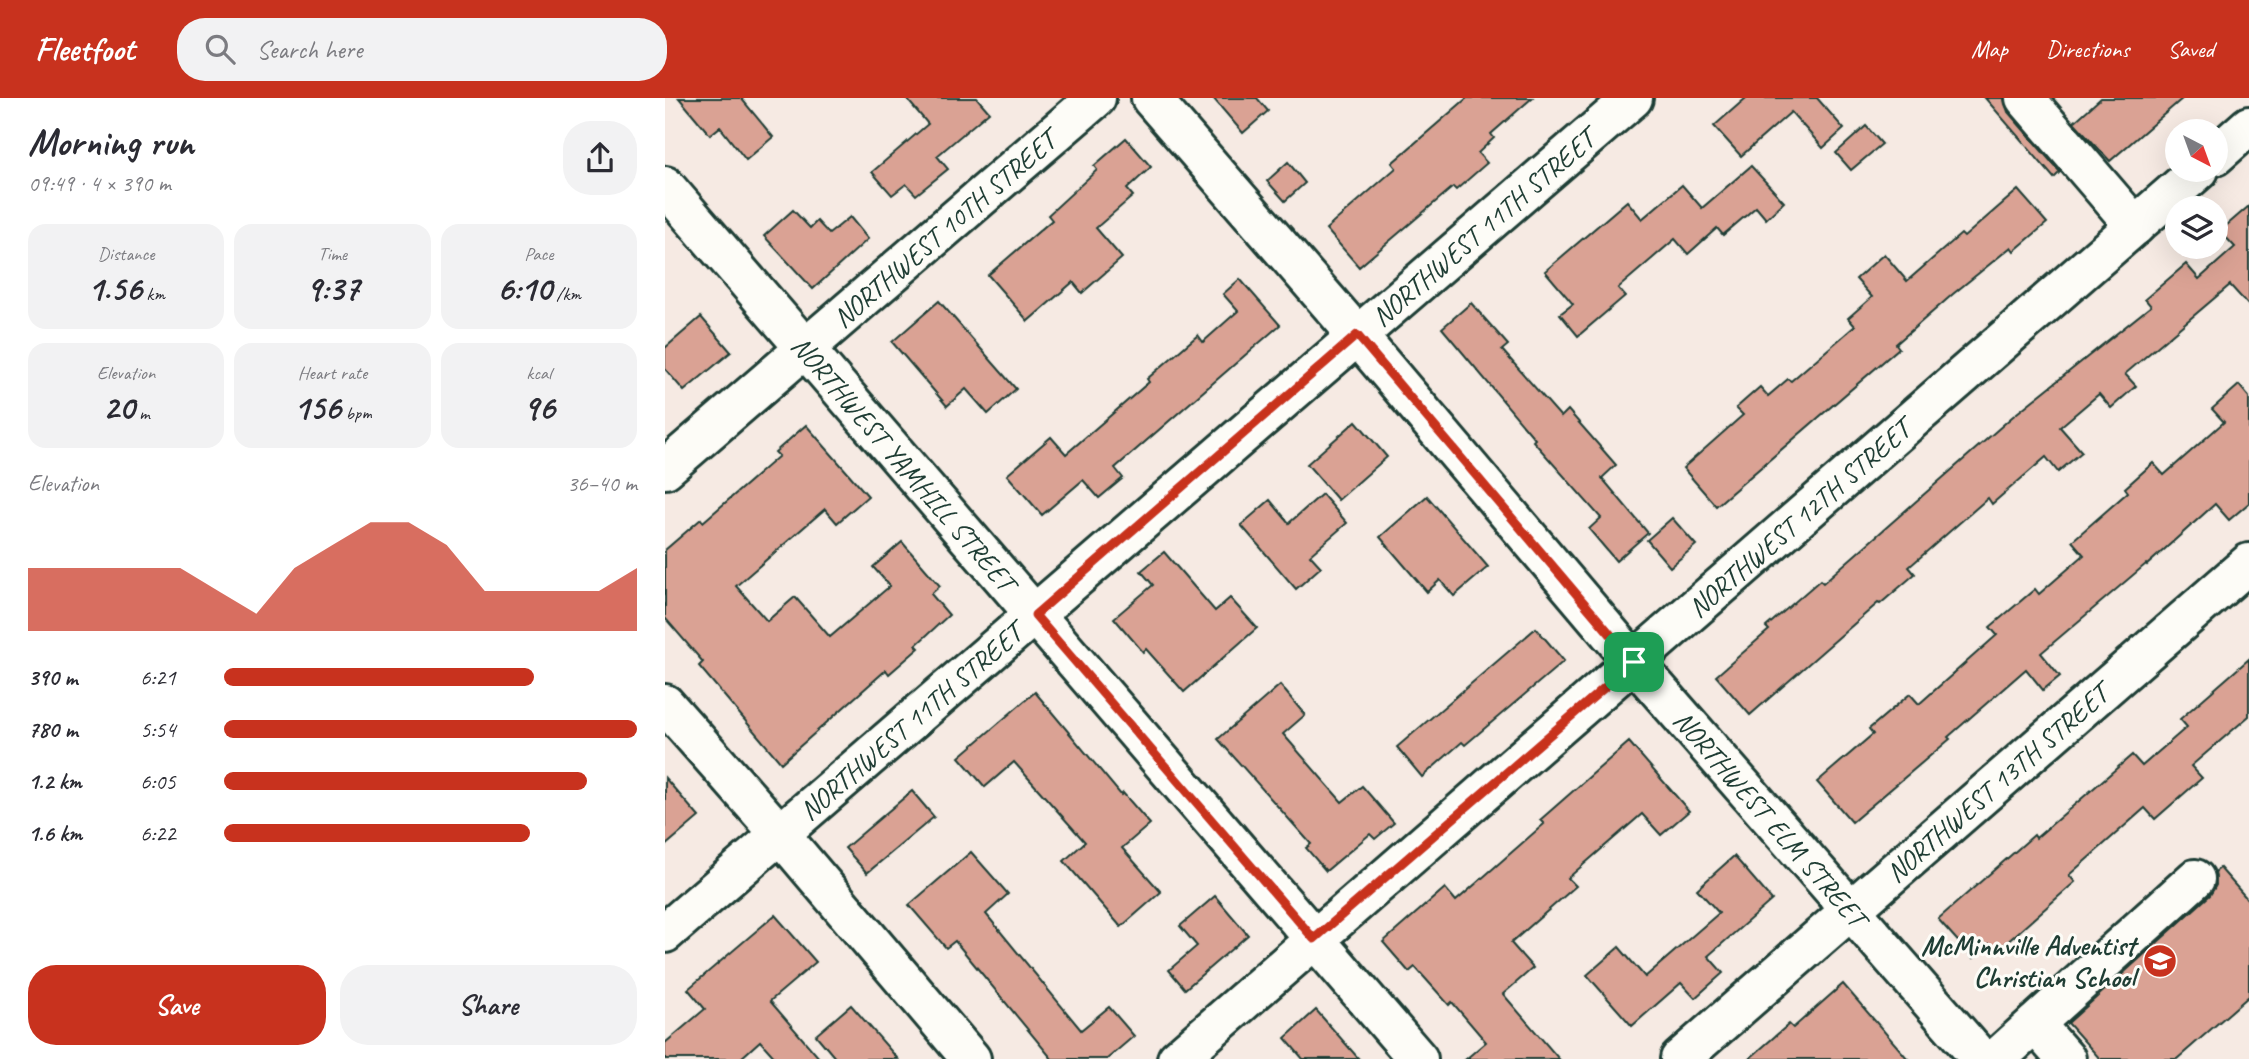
<!DOCTYPE html>
<meta charset="utf-8">
<style>
:root{--surface:#fff;--page:#f2f2f3;--text:#2b2b33;--muted:#7c7c81;--accent:#c8321e}
body{margin:0;font-family:Caveat,sans-serif;background:var(--page);color:var(--text);height:100vh;display:flex;flex-direction:column;font-size:26px;white-space:nowrap}
*{box-sizing:border-box;margin:0}
p{font-size:23px;color:var(--muted)}
.icon{flex:none;width:38px;height:38px;fill:none;stroke:currentColor;stroke-width:2;stroke-linecap:round;stroke-linejoin:round}
.map{position:relative;flex:1;overflow:hidden}
.side{display:flex;flex-direction:column;background:var(--surface);width:665px}
.side>*{flex:none}
.needle{width:46px;rotate:139deg}
.fabs{position:absolute;left:1500px;top:21px;display:grid;gap:14px}
.fabs a{display:grid;place-items:center;width:63px;height:63px;border-radius:50%;background:var(--surface);box-shadow:0 7px 28px #0002;font-size:35px}
.pin{position:absolute;display:grid;place-items:center;width:60px;height:60px;color:#fff;margin:-30px;border-radius:14px;box-shadow:0 4px 10px #0006}
.round{display:grid;place-items:center;flex:none;width:74px;height:74px;border-radius:28px;background:var(--page)}
.head{display:flex;align-items:center;justify-content:space-between;height:119px;padding:0 28px}
h1{font-size:38px;font-weight:700;line-height:52px}
.metrics{display:grid;grid-template-columns:repeat(3,1fr);gap:10px;height:119px;padding:7px 28px}
.metrics div{display:grid;align-content:center;border-radius:18px;background:var(--page);text-align:center}
.metrics b{font-size:35px;font-weight:700}
.metrics small{font-size:19px;font-weight:400}
.metrics p{font-size:19px}
.chart{height:196px;padding:14px 28px}
.chart p{display:flex;justify-content:space-between}
.chart svg{width:100%;height:126px;margin-top:7px;fill:var(--accent);opacity:.7}
.primary-button{display:flex;gap:14px;margin-top:auto;padding:14px 28px}
.primary-button a{flex:1;height:80px;border-radius:28px;background:var(--accent);color:#fff;font-size:28px;font-weight:700;line-height:80px;text-align:center}
.primary-button a+a{background:var(--page);color:var(--text)}
ul{padding:0 28px;list-style:none;font-size:23px}
li{display:grid;grid-template-columns:112px 84px 1fr;align-items:center;height:52px}
li i{height:18px;border-radius:9px;background:var(--accent)}
header{display:flex;align-items:center;gap:42px;box-sizing:border-box;height:98px;padding:0 35px;background:var(--accent);color:#fff}
header strong{font-size:33px}
nav{display:flex;gap:38px;margin-inline-start:auto;font-size:24px}
.search{width:490px;height:63px;background:var(--page);display:flex;align-items:center;gap:18px;box-sizing:border-box;padding:0 24px;border-radius:28px;color:var(--muted);font-size:26px}
main{display:flex;flex:1;min-height:0}
.map>svg:first-child{display:block}
</style>
<header>
<strong>Fleetfoot</strong>
<div class="search"><svg class="icon" aria-label="search" viewBox="0 0 24 24"><circle cx="10" cy="10" r="6"/><path d="M15 15l6 6"/></svg>Search here</div>
<nav><a>Map</a><a>Directions</a><a>Saved</a></nav>
</header>
<main>
<section class="side">
<div class="head"><div><h1>Morning run</h1><p>09:49 · 4 × 390 m</p></div><a class="round"><svg class="icon" aria-label="share" viewBox="0 0 24 24"><path d="M12 15V3M7 8l5-5 5 5M5 13v7h14v-7"/></svg></a></div>
<div class="metrics">
<div><p>Distance</p><b>1.56<small> km</small></b></div>
<div><p>Time</p><b>9:37</b></div>
<div><p>Pace</p><b>6:10<small> /km</small></b></div>
</div>
<div class="metrics">
<div><p>Elevation</p><b>20<small> m</small></b></div>
<div><p>Heart rate</p><b>156<small> bpm</small></b></div>
<div><p>kcal</p><b>96</b></div>
</div>
<div class="chart"><p><span>Elevation</span>36–40 m</p>
<svg viewBox="0 0 160 44" preserveAspectRatio="none"><path d="M0 44V22L10 22L20 22L30 22L40 22L50 30L60 38L70 22L80 14L90 6L100 6L110 14L120 30L130 30L140 30L150 30L160 22V44z"/></svg>
</div>
<ul>
<li><b>390 m</b>6:21<i style="width:75%"></i></li>
<li><b>780 m</b>5:54<i style="width:100%"></i></li>
<li><b>1.2 km</b>6:05<i style="width:88%"></i></li>
<li><b>1.6 km</b>6:22<i style="width:74%"></i></li>
</ul>
<div class="primary-button"><a>Save</a><a>Share</a></div>
</section>
<div class="map">
<svg width="1584" height="961" viewBox="0 0 1584 961">
<rect width="100%" height="100%" fill="#f6eae3"/>
<filter id="ink" filterUnits="userSpaceOnUse"><feTurbulence type="fractalNoise" baseFrequency=".0143" numOctaves="2"/><feDisplacementMap in="SourceGraphic" scale="14" xChannelSelector="R" yChannelSelector="G"/><feConvolveMatrix kernelMatrix="1 2 1 2 8 2 1 2 1" color-interpolation-filters="sRGB"/></filter>
<g filter="url(#ink)">
<!-- building -->
<g fill="#daa294" stroke="#1f3d34" stroke-width="2">
<path d="M14,0H76L108,39L81,62L55,29L45,37Z"/>
<path d="M241,0H312L324,14L272,58L283,71L251,97L241,86L227,97L207,74L263,26Z"/>
<path d="M548,0H592L603,13L578,35Z"/>
<path d="M802,0H867L826,36L829,40L813,55L822,65L791,92L788,89L694,169L661,131L731,70L727,65Z"/>
<path d="M1081,0H1152L1179,31L1158,50L1126,14L1076,58L1049,28Z"/>
<path d="M1320,0H1339L1343,14L1395,74L1389,80Z"/>
<path d="M1436,0H1518L1445,63L1409,24Z"/>
<path d="M1201,28L1217,46L1186,72L1171,55Z"/>
<path d="M461,40L486,69L462,91L468,98L431,130L457,160L417,195L408,184L363,223L323,177L387,122L383,117L432,72L429,68Z"/>
<path d="M623,64L640,85L620,103L602,83Z"/>
<path d="M1086,68L1119,104L1101,121L1091,109L1058,137L1052,130L1023,156L1010,141L953,190L960,198L913,238L895,216L908,206L880,173L962,103L977,121L1017,87L1037,110Z"/>
<path d="M1353,92L1382,125L1349,153L1346,149L1288,196L1231,246L1234,250L1051,408L1018,370L1078,317L1071,310L1095,289L1103,298L1123,281L1126,283L1190,228L1183,220L1207,199L1191,181L1219,156L1242,183L1296,136L1299,139Z"/>
<path d="M1584,108V208L1565,187L1460,276L1471,288L1446,310L1434,296L1395,329L1417,354L1393,374L1381,359L1327,406L1323,400L1244,469L1250,476L1215,506L1213,505L1085,617L1051,578L1104,532L1101,529L1155,482L1158,485L1347,319L1486,208L1480,201L1521,166L1534,181L1570,149L1555,133Z"/>
<path d="M128,112L145,130L152,123L164,136L185,119L203,141L148,191L99,138Z"/>
<path d="M575,181L615,227L450,370L458,380L434,400L418,382L377,417L342,377L386,339L401,356L484,284L482,281L533,237L538,244L573,213L558,196Z"/>
<path d="M274,203L351,291L323,316L301,291L282,308L227,244Z"/>
<path d="M806,205L843,247L837,252L896,319L903,312L951,367L937,380L983,435L951,463L924,431L936,420L868,343L870,341L777,230Z"/>
<path d="M36,219L66,254L19,293L0,271V250Z"/>
<path d="M1574,287L1584,299V405L1564,422L1550,406L1482,467L1481,466L1376,555L1395,578L1378,592L1361,571L1283,639L1285,641L1187,724L1152,684L1208,636L1204,631L1245,596L1254,606L1332,537L1325,529L1370,491L1374,496L1419,457L1407,443L1463,394L1460,390L1488,365L1499,377L1559,324L1547,311Z"/>
<path d="M691,323L722,359L673,402L642,366Z"/>
<path d="M141,327L203,398L172,425L160,411L71,488L102,523L130,499L165,539L225,488L208,469L237,444L275,488L266,496L284,517L251,547L254,550L224,576L221,572L116,665L34,568L38,564L0,520V452L36,421L38,424L114,358L110,354Z"/>
<path d="M657,396L682,425L645,457L656,469L631,491L576,427L605,402L624,425Z"/>
<path d="M762,398L823,469L789,498L775,482L762,494L715,439Z"/>
<path d="M1007,420L1031,447L1005,469L982,442Z"/>
<path d="M499,454L550,513L565,500L592,530L519,594L481,551L478,554L449,520L488,487L476,473Z"/>
<path d="M871,530L899,563L800,647L797,644L757,679L732,649Z"/>
<path d="M1584,561V618L1526,668L1537,680L1490,721L1480,710L1404,777L1410,784L1331,854L1324,846L1308,860L1273,821L1369,737L1371,740L1467,657L1477,668L1522,629L1515,621Z"/>
<path d="M615,587L640,617L618,636L677,704L697,688L729,725L710,741L705,736L661,773L641,750L646,746L553,641Z"/>
<path d="M370,594L456,697L458,695L485,726L457,750L496,794L456,829L399,763L420,744L349,664L320,689L294,659Z"/>
<path d="M964,644L1024,713L996,737L977,716L903,780L911,788L846,845L868,870L838,896L894,961H801L821,944L787,904L784,907L750,869L744,874L718,844L780,790L791,803L879,726L875,722Z"/>
<path d="M0,680L34,719L0,748Z"/>
<path d="M247,693L269,719L202,775L180,750Z"/>
<path d="M306,754L343,796L321,816L416,932L444,909L469,938L442,961H387L290,843L281,850L244,807Z"/>
<path d="M1069,758L1107,802L1043,858L1058,875L1030,900L1016,885L967,928L922,877L954,849L980,879L1054,815L1032,791Z"/>
<path d="M1555,770L1584,803V898L1512,961H1435L1403,925L1545,797L1551,787L1550,774Z"/>
<path d="M550,798L583,837L520,891L504,872L532,848L515,828Z"/>
<path d="M110,817L151,864L105,903L155,961H111L95,943L75,961H0V945L40,911L23,891Z"/>
<path d="M1178,886L1243,961H1084L1124,926L1128,930Z"/>
<path d="M186,907L233,961H171L151,937Z"/>
<path d="M651,912L694,961H638L620,940Z"/>
</g>
<g fill="none" stroke-linecap="round" stroke-linejoin="round">
<!-- minor casing -->
<g stroke="#1f3d34" stroke-width="44">
<g id="minor">
<path id="s1" d="M486,0L692,237L969,564L1316,961"/>
<path d="M1360,0L1470,128"/>
<path d="M1550,58L1584,28"/>
<path id="s2" d="M0,88L753,961"/>
<path id="s3" d="M0,371L431,0"/>
<path d="M0,606L115,736L306,961"/>
<path id="s4" d="M0,835L968,0"/>
<path d="M1370,926L1401,961"/>
<path id="s5" d="M512,961L1534,72"/>
<path id="s6" d="M1015,961L1584,465"/>
<path d="M1331,961L1530,781"/>
</g>
</g>
<!-- minor -->
<use href="#minor" stroke="#fdfcf7" stroke-width="38"/>
</g>
</g>
<g fill="none" stroke-linecap="round" stroke-linejoin="round" filter="url(#ink)">
<!-- route casing -->
<g stroke="#fff" stroke-width="14">
<path id="route" d="M692,237L969,564L649,841L370,517Z"/>
</g>
<!-- route -->
<use href="#route" stroke="#c8321e" stroke-width="9"/>
</g>
<!-- icons -->
<defs>
<g id="school-disc" transform="scale(1.75)"><circle r="9.5" fill="#c8321e" stroke="#fdfcf7"/><path d="M0-5L7-2L0 1L-7-2ZM-4 1L0 2.5L4 1V4Q0 6-4 4Z" fill="#fff"/></g>
</defs>
<g fill-rule="evenodd">
<use href="#school-disc" x="1495" y="863"/>
</g>
<g text-anchor="middle" stroke-width="6" stroke-linejoin="round" paint-order="stroke">
<!-- street labels -->
<g font-size="28" fill="#1f3d34" stroke="#fdfcf7">
<text dy="10" stroke="none"><textPath href="#s4" startOffset="1080">NORTHWEST 11TH STREET</textPath></text>
<text dy="10" stroke="none"><textPath href="#s3" startOffset="368">NORTHWEST 10TH STREET</textPath></text>
<text dy="10" stroke="none"><textPath href="#s2" startOffset="366">NORTHWEST YAMHILL STREET</textPath></text>
<text dy="10" stroke="none"><textPath href="#s5" startOffset="824">NORTHWEST 12TH STREET</textPath></text>
<text dy="10" stroke="none"><textPath href="#s4" startOffset="324">NORTHWEST 11TH STREET</textPath></text>
<text dy="10" stroke="none"><textPath href="#s6" startOffset="420">NORTHWEST 13TH STREET</textPath></text>
<text dy="10" stroke="none"><textPath href="#s1" startOffset="950">NORTHWEST ELM STREET</textPath></text>
</g>
<!-- poi labels -->
<g font-size="28" font-weight="bold" fill="#1f3d34" stroke="#fdfcf7" text-anchor="end">
<text x="1470" y="857">McMinnville Adventist<tspan x="1470" dy="32">Christian School</tspan></text>
</g>
</g>
</svg>
<div class="fabs">
<a><svg class="needle" viewBox="-14 -14 28 28"><path d="M0-13l5 13h-10z" fill="#e53935"/><path d="M0 13l5-13h-10z" fill="#7c7c81"/></svg></a>
<a><svg class="icon" aria-label="layers" viewBox="0 0 24 24"><path d="M12 4l9 5-9 5-9-5zM3 14l9 5 9-5"/></svg></a>
</div>
<div class="pin" style="left:969px;top:564px;background:#1e9e55"><svg class="icon" aria-label="arrive" viewBox="0 0 24 24"><path d="M6 21V4h12l-3 4 3 4H6"/></svg></div>
</div>
</main>
